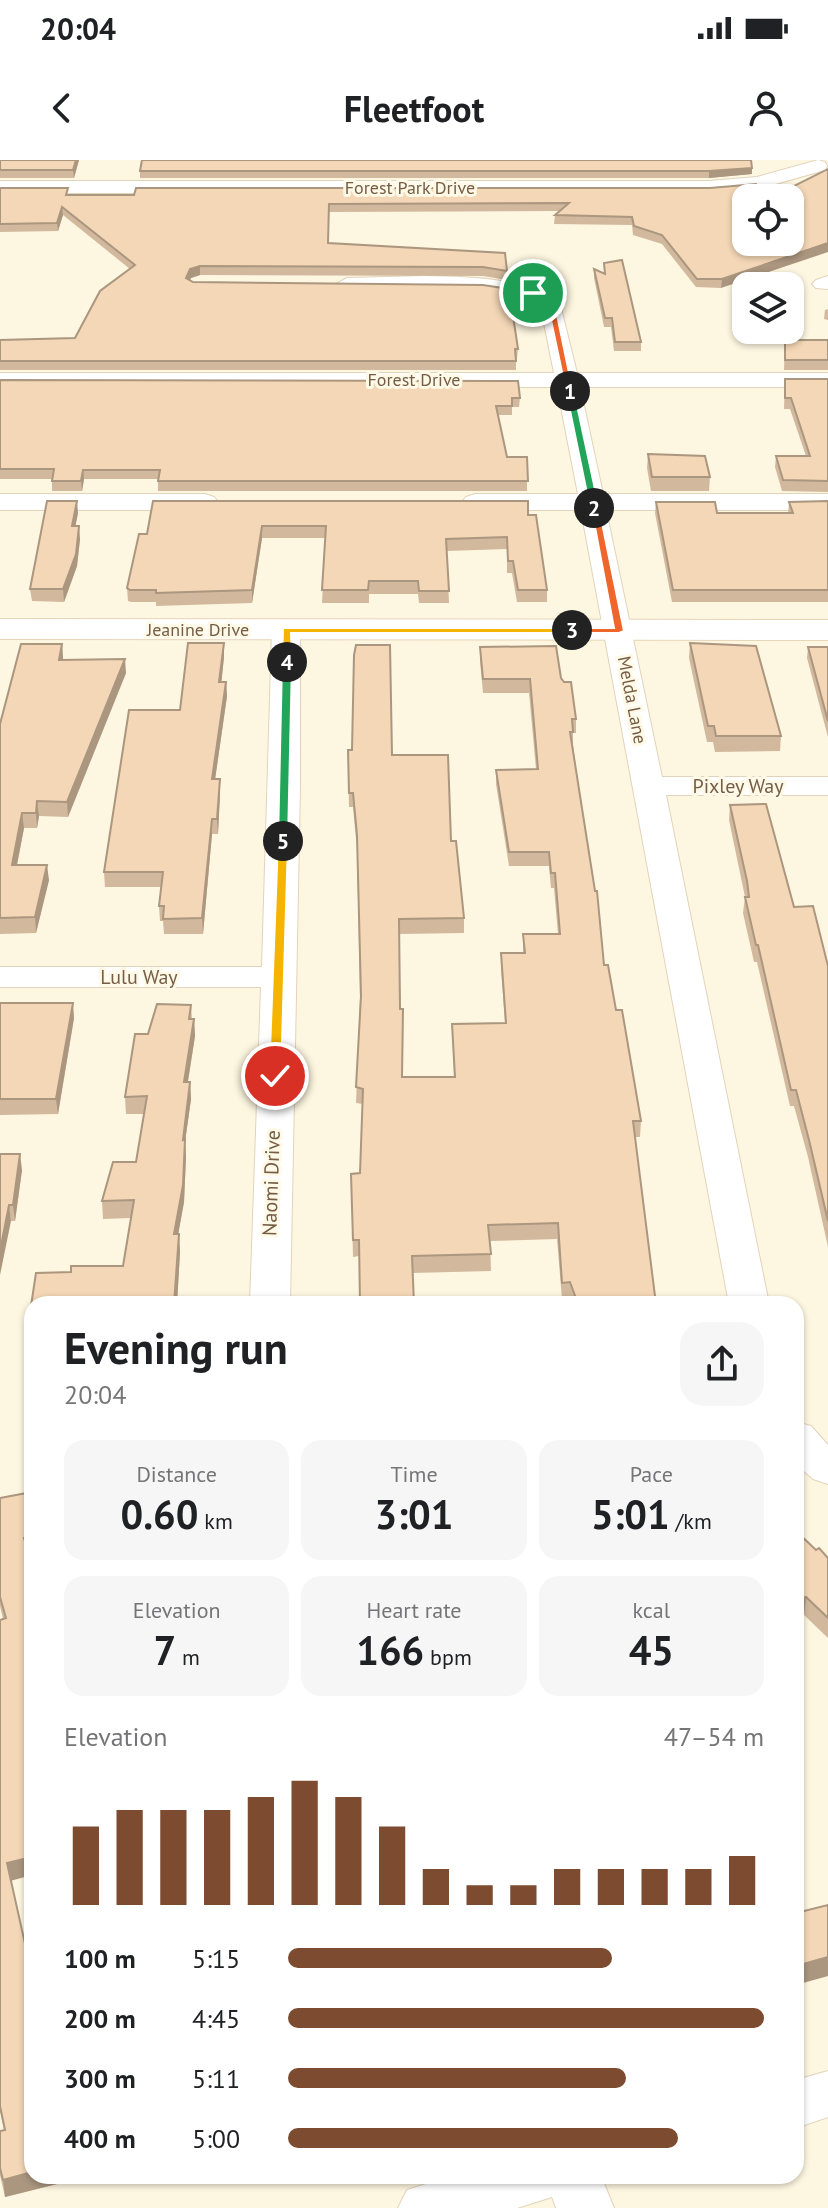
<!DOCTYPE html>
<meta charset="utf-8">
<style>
:root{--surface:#fff;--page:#f6f6f6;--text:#202124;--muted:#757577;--accent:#7d4b2f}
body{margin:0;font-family:"PT Sans",sans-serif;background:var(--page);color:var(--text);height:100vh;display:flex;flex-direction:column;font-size:30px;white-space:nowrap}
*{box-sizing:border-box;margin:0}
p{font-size:26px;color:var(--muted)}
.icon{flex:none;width:44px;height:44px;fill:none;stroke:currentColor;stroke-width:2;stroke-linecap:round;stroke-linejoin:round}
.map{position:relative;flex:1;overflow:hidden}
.sheet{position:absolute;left:24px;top:1136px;width:780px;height:888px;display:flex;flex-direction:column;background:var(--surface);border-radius:24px;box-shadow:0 2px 6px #0004}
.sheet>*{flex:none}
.tools{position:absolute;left:732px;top:24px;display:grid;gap:16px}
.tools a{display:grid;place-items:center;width:72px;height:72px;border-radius:16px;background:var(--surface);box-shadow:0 2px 6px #0004;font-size:40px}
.pin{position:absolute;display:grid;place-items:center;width:68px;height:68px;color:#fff;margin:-34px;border:4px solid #fff;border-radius:50%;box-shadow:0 2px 8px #0007}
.km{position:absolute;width:40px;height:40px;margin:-20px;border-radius:50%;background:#222;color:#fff;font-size:22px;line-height:40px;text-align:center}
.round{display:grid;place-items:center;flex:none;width:84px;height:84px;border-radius:24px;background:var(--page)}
.overview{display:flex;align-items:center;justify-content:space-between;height:136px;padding:0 40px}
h1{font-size:44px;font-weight:700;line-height:60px}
.metrics{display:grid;grid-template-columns:repeat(3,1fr);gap:12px;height:136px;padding:8px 40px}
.metrics div{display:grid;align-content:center;border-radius:20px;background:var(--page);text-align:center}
.metrics b{font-size:40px;font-weight:700}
.metrics small{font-size:22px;font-weight:400}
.metrics p{font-size:22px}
.chart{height:224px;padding:16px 40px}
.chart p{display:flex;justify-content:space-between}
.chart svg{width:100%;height:144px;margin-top:8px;stroke:var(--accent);stroke-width:6}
ul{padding:0 40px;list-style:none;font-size:26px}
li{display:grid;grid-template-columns:128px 96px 1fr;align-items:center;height:60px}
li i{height:20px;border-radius:10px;background:var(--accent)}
.status{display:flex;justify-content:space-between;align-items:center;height:56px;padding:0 40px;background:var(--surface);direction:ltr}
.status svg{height:22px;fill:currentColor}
header{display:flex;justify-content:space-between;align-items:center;height:104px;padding:0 40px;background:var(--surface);font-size:36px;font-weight:700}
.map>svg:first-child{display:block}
</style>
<div class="status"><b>20:04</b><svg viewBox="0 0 49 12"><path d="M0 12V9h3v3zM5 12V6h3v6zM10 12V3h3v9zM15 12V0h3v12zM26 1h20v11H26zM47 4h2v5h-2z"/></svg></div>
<header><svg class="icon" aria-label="back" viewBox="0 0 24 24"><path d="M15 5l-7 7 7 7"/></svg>Fleetfoot<svg class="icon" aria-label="person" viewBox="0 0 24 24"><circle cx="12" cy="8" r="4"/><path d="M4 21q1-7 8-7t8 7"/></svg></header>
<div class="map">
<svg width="828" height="2048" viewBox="0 0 828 2048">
<rect width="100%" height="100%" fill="#fdf6e0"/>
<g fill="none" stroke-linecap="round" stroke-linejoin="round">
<!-- street casing -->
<g stroke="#e2d3bb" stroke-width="2">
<g id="street">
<path d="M818,0L825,2L827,6L825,10L758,29L709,33H0V21H709L757,17Z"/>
<path d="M424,116C470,117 517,117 559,140L577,213H828V227H580L603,334H828V350H606L662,617H828V635H666L769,1144H729L581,350H475L466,347L462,342L466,337L475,334H578L557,227H0V213H554L541,148C486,116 408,130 347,130L336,124L347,118Z"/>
<path d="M828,116V129L816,128L812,124L816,120Z"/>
<path d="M0,334H205L214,337L218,342L214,347L205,350H0Z"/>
<path d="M286,462L296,464L300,470V627L290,1144H250L261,827H0V807H262L272,470L276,464Z"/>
<path d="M796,1262L811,1266L828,1285V1324L813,1319L796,1304Z"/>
<path d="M828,1911V1957L796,1968V1920Z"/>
<path d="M451,2016H601L614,2048H556L552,2037L517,2048H398L407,2030Z"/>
</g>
</g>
<!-- secondary casing -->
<g stroke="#e7d5b9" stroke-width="2">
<path id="secondary" d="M0,459L828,460V480L0,479Z"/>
</g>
<!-- street -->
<use href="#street" fill="#fff" fill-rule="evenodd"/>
<!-- secondary -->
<use href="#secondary" fill="#fff" fill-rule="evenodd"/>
</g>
<!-- wall -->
<g fill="#d2b99d">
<path d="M0,0H79L74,18H0Z"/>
<path d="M751,0L752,14L709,18H140V11Z"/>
<path d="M756,24L721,128L696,127L662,84L633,75L632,65L554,64L555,55L559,51L329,52V83L507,111V120L483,116L200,115L191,118L190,120L193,122L518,189L517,198H516V210H0V180L75,178L130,109L63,55L58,71L0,72V28L68,35L710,28Z"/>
<path d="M604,103L641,182V191H614L611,167H604L594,118V109L604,113Z"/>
<path d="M828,149V160L824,159L825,150Z"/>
<path d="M785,180H828V210H784Z"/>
<path d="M785,219H828V332L782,331L775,307L776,296H806L790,249H784Z"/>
<path d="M0,220L520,238L519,247H512V255H498L507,297H527V331H158V319H84L82,331H52V319H0Z"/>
<path d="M648,294L710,317L709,331H651L647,308Z"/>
<path d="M153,341L528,355L547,430V442H517L512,413H507V389L447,391L449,443H419L418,434H369V443H322L325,378H262L252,443L156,446V442H131L128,441L127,428L147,374Z"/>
<path d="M828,341V442H672L655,353L656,342L717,353H788L789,342Z"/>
<path d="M78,353L75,366L80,379L77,406L64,442L32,441L30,429Z"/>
<path d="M690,483L781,576L780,591L715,592L713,582H707L689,498Z"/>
<path d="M62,484L63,500L126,513L68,657L39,656L37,668H24L17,705L49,720L36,773L0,774V564Z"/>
<path d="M480,487L561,518L576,559V573H573V586L604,805L616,850L641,961L640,977H635L656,1144H571L569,1139H562L557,1079L490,1081L491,1111L412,1113L359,1096L353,1097L351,1014L360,1013L363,944L356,943L360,838L357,690L353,647H349L348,590L392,595L451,681L464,758V773L399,774L402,917H454L452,864L505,863L501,808V793H523V774H558L554,728H551L549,706H509L496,624V610L536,609L529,533H483L480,501Z"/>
<path d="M808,487H828V577L807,498Z"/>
<path d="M224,497L221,522H226L227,536L215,619H220V634L218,674H212L203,774H164L163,761H160L159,746L161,727H105L104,712L180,550Z"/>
<path d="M730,645L794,747L828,806V1087L808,997L794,946H790L757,802H754L743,753L745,737L729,660Z"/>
<path d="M0,843L74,858L58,954L0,955Z"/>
<path d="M157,844L191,845L192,859H194L195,876L188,922H190L191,939L185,982L186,997L184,1042L178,1074L180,1092L177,1144H32L31,1177L29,1159L36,1113L71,1112V1106H123L131,1058L103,1059L102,1041L113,1002H136L144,954H126L125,937L135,874H148Z"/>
<path d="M0,994L22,1010L15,1061H11Z"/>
<path d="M0,1338L29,1394L32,1406V1715L11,1720L77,2019L5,2037L0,2015V1971L4,1970L0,1951V1460L3,1459L0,1446Z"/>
<path d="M796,1371L816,1390L828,1398V1478L804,1455L801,1456L796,1452Z"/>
</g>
<!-- shaded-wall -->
<g fill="#ab967f">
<path d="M76,0H79L74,18L73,10Z"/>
<path d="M752,8V14L709,18V11Z"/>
<path d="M62,47L63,55L58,71L57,63Z"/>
<path d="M828,83V92L721,128L722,119Z"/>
<path d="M200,106V115L191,118L187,126L186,118L190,109Z"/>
<path d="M83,310L84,319L82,331L81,321Z"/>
<path d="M77,341L78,353L73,379L72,366Z"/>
<path d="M79,366L80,379L77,406L64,442L63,429Z"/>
<path d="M262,366V378L252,443V430Z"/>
<path d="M224,483V497L220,536L219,522Z"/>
<path d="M62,484L63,498L60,514L59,500Z"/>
<path d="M125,499L126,513L68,657L67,642Z"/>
<path d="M226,522L227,536L213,634L212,619Z"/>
<path d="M220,619V634L218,674L217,659Z"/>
<path d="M37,641L39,656L37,668L36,653Z"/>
<path d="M22,653L24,668L14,720L12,705Z"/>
<path d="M212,659V674L203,774L202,758Z"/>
<path d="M47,705L49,720L36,773L35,757Z"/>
<path d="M73,843L74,858L58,954L56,939Z"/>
<path d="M194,859L195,876L185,939L184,922Z"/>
<path d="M190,922L191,939L185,982L186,997L184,1042L175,1092L174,1074L183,980Z"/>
<path d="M20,994L22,1010L15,1061L13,1045Z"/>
<path d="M9,1045L11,1061L0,1115V1091Z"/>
<path d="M179,1074L180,1092L177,1144H174Z"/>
<path d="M32,1376V1394L26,1395L24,1378Z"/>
<path d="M806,1437L804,1455L801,1456L803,1438Z"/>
<path d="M32,1697V1715L10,1721L7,1703Z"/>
<path d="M828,1797V1816L796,1825V1806Z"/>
<path d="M32,2012V2016H76L77,2019L5,2037L3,2020Z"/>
</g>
<!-- building -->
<g fill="#f4d7b6" stroke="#ab967f" stroke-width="2">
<path d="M0,0H76L73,10H0Z"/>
<path d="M142,0H751L752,8L709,11H140Z"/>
<path d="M828,9V83L722,119H697L662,75L634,66L632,57L555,55L569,43L329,44L328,83L505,93L507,111L483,107L200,106L190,109L186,118L193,122L483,125L509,129L518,189H515L516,201H0V180L75,178L100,131L135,105L62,47L57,63L0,64V28H68L66,35H134L136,28H710L756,24L759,38H746V82H790V38H770Z"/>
<path d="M622,100L641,182H615L612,158H605L594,109L605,114L604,103Z"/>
<rect x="785" y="180" width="43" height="20"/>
<path d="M785,219H828V321L783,320L776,296H810L791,238H785Z"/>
<path d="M0,220L518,221L520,238H512V246H496L507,297H527L528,321H158L160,310H83L81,321H52L54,309H0Z"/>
<path d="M648,294L705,296L710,317H652Z"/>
<path d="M47,341H77L72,366H79L76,394L63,429H30Z"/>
<path d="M153,341H528V355H536L547,430H518L513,401H508L507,377L446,379L449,431H419L418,421H369L368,430H322L326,366H262L252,430L156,433V430H130L127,428L139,374H147Z"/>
<path d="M828,341V430H673L656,342H715L717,353H793L789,342Z"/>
<path d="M188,483H224L219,522H226L212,619H220L217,659H212L202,758L163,759L164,746H159L163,712H104L129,550H180Z"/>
<path d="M690,483L756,486L781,576H716L714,566H708Z"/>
<path d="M21,484H62L59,500L125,499L67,642L37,641L36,653H22L12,705H47L35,757L0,758V564Z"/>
<path d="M356,485H390L392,595H448L451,681H456L464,758L399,759L400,849H403L402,917H455L452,864L506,863L501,793H525L523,774H560L555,713H551L549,692H509L496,610L538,609L530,519H483L480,487L556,486L561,518L564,522H571L576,559H572L573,572H570L595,731H597L604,805H608L616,850H622L641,961H633L656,1144H578L570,1122L562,1123L558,1063L488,1065L491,1094L412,1096L414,1144H360L359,1080H353L351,1014L360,1013L363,929L356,927L361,836L357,675L353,633H349L348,590H352L354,495Z"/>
<path d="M808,487H828V561Z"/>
<path d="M766,644L794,747L813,746L828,806V1061L809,980L796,930H791L758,785H756L745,737H749L747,721L730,645Z"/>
<path d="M0,843H73L56,939H0Z"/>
<path d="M157,844L191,845L189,859H194L184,922H190L183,980L185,979L183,1025L174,1074H179L174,1144H32V1159H29L36,1113L71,1112V1106H123L134,1040L102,1041L113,1002H136L147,936L125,937L135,874H148Z"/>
<path d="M0,994H20L13,1045H9L0,1091Z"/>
<path d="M32,1332V1376L24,1378L32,1406V1697L7,1703L32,1815V2012L3,2020L0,2008V1971L5,1970L0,1946V1460L6,1458L0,1437V1338Z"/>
<path d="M796,1371L816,1390L819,1388L828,1398V1458L806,1437L803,1438L796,1432Z"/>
<path d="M828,1745V1797L796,1806V1753Z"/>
</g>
<!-- split-1 -->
<path fill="#f0652b" stroke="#fff" stroke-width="2" d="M530,132L555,145L573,232L566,231L548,146L530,135Z"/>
<!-- split-2 -->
<path fill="#22a559" stroke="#fff" stroke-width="2" d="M570,228L574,231L599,348L594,351L590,348L566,231Z"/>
<!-- split-3 -->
<path fill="#f0652b" stroke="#fff" stroke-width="2" d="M591,346L599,348L624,471L619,473H572L568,470L572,468H614Z"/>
<!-- split-4 -->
<path fill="#f5b400" stroke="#fff" stroke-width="2" d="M283,468H572L577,470L572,473H291L292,502L287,505L282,502Z"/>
<!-- split-5 -->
<path fill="#22a559" stroke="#fff" stroke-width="2" d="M287,499L292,502L288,681L283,684L278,681L282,502Z"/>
<!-- split-6 -->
<path fill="#f5b400" stroke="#fff" stroke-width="2" d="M283,678L288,681L281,916L275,919L269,916L278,681Z"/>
<g text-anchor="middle" stroke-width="6" stroke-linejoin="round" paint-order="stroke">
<!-- far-street labels -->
<g font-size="18" fill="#755d46" stroke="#fff9e7">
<text x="410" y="34">Forest Park Drive</text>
<text x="414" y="226">Forest Drive</text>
<text x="198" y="476">Jeanine Drive</text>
<text transform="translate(632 540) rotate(79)" y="6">Melda Lane</text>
</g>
<!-- street labels -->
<g font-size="20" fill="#755d46" stroke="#fff9e7">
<text x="738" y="633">Pixley Way</text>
<text x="139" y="824">Lulu Way</text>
<text transform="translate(271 1023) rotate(-88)" y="7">Naomi Drive</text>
</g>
</g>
</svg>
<div class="tools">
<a><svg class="icon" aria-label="locate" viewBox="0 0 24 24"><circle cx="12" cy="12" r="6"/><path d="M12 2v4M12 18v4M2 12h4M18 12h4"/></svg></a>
<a><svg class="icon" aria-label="layers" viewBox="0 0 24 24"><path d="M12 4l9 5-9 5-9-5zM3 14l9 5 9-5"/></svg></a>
</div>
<div class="pin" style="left:533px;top:133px;background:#1e9e55"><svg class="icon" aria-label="arrive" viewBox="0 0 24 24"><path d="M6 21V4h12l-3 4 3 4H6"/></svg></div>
<div class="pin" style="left:275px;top:916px;background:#d93025"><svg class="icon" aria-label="check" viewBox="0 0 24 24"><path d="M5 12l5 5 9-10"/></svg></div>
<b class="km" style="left:570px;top:231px">1</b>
<b class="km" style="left:594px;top:348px">2</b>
<b class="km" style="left:572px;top:470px">3</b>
<b class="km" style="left:287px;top:502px">4</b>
<b class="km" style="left:283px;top:681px">5</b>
<section class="sheet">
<div class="overview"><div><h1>Evening run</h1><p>20:04</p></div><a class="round"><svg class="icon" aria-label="share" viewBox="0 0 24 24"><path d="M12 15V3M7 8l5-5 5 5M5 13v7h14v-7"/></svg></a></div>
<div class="metrics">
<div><p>Distance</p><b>0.60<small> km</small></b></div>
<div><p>Time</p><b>3:01</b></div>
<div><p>Pace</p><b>5:01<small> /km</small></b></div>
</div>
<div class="metrics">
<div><p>Elevation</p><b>7<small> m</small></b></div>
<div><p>Heart rate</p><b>166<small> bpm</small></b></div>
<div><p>kcal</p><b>45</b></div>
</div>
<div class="chart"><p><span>Elevation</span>47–54 m</p>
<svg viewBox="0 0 160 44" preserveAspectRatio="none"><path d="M5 44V20M15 44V15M25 44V15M35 44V15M45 44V11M55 44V6M65 44V11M75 44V20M85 44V33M95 44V38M105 44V38M115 44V33M125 44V33M135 44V33M145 44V33M155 44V29"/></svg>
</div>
<ul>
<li><b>100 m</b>5:15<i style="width:68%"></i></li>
<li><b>200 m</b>4:45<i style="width:100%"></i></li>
<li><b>300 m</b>5:11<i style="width:71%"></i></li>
<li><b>400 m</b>5:00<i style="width:82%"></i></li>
</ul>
</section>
</div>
